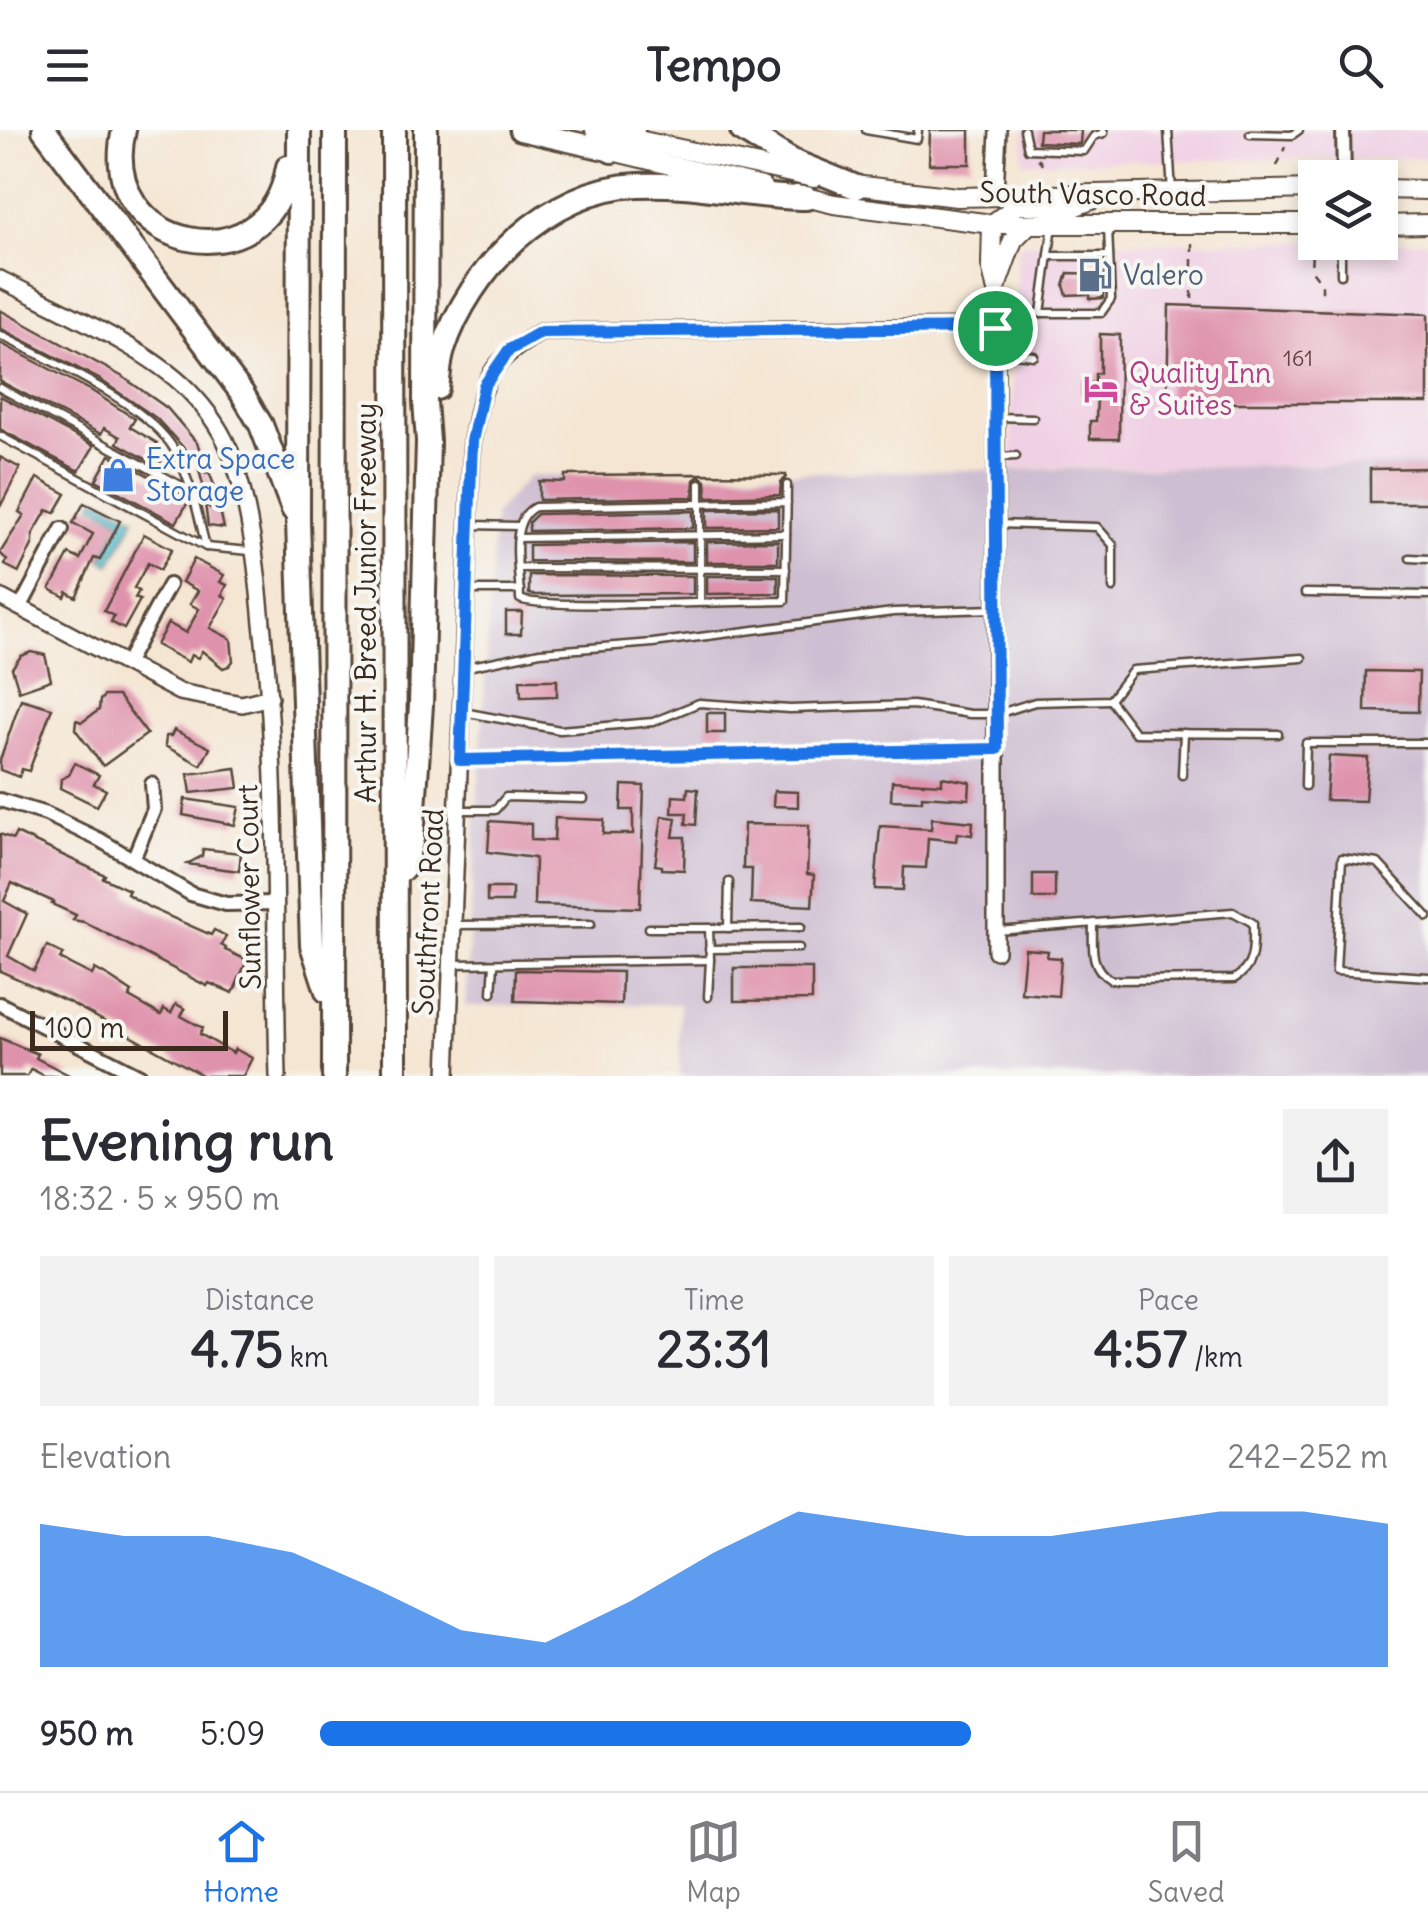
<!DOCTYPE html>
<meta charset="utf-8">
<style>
:root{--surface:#fff;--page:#f2f2f3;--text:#2b2b33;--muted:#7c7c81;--line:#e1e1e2;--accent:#1a73e8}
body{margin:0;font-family:Delius,sans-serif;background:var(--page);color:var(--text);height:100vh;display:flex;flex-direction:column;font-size:38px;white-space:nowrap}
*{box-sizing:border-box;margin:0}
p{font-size:32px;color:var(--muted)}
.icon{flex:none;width:55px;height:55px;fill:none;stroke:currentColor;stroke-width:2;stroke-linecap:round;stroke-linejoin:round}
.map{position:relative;height:946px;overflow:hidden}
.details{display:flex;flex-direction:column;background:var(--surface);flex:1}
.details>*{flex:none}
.fabs{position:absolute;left:1298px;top:30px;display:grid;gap:20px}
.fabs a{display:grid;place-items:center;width:100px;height:100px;border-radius:0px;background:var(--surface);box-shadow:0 5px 15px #0003;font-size:50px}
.scale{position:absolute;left:30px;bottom:25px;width:198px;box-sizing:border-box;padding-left:10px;border:5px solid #3b2a1e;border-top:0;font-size:28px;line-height:35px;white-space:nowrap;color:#3b2a1e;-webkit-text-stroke:8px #f6f6f2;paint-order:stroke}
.pin{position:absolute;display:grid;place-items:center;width:85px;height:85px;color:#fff;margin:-42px;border:5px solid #fff;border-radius:50%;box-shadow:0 2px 10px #0007}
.round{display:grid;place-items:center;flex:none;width:105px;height:105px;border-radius:0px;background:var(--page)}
.summary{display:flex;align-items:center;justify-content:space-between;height:170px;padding:0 40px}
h1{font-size:55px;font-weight:700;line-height:75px}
.figures{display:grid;grid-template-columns:repeat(3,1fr);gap:15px;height:170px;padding:10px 40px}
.figures div{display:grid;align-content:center;border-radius:0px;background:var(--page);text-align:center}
.figures b{font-size:50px;font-weight:700}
.figures small{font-size:28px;font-weight:400}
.figures p{font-size:28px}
.chart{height:280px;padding:20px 40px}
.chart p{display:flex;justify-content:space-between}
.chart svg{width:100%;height:180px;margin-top:10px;fill:var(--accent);opacity:.7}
ul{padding:0 40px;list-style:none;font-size:32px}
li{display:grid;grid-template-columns:160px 120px 1fr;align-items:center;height:75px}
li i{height:25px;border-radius:12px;background:var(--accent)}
header{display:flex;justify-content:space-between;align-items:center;height:130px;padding:0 40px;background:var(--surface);font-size:45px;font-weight:700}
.tab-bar{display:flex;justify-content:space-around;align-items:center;height:140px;border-top:2px solid var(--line);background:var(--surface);font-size:28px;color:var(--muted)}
.tab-bar a{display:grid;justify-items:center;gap:5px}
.tab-bar .on{color:var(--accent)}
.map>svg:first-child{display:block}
</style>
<header><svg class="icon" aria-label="menu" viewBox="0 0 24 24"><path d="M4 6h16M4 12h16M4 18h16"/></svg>Tempo<svg class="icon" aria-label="search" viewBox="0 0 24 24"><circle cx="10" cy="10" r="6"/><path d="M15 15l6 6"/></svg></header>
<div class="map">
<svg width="1428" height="946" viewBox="0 0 1428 946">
<rect width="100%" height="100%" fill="#f6f6f2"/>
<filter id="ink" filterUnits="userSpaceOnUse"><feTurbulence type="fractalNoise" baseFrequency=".01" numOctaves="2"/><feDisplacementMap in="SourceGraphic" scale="20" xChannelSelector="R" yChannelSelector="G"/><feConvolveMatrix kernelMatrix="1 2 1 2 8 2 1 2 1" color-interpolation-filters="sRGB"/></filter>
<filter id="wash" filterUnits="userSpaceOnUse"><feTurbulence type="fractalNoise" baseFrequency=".0048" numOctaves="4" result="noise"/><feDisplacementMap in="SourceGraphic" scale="40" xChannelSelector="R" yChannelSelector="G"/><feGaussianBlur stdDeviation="2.25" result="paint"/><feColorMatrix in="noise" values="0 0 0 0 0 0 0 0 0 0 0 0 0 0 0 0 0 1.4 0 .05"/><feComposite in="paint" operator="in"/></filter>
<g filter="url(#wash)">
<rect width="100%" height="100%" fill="#f5e6d3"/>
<!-- built -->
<g fill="#f0d0e4">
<path d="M1024,0H1428V28L1023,32Z"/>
<path d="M1428,111V334L1012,338L1011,277L1018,118L1024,113Z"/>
</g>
<!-- industrial -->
<path fill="#cebed1" d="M1428,334V946H680L679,874L465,876L495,384L529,346Z"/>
<!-- water -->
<path fill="#55c0d0" stroke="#487577" stroke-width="2.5" d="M96,367L135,388L110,434L102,430L122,391L93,374Z"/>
<g id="blocks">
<!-- building -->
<g fill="#df92ac">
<path d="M930,0H970V34H929Z"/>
<path d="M1039,0H1081L1080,14L1038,12Z"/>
<path d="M1068,143L1103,144V168L1090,169V164L1067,165L1064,156Z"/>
<path d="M1169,175L1428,184V273H1167Z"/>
<path d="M0,180L123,247L167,278L197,313L215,357L224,398L208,396L205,374L209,377L199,340L207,343L156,288L99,249L0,198Z"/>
<path d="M1100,204L1120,205L1119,309H1090V291H1096L1097,266H1082V253H1095V244L1100,243Z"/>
<path d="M0,213L92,261L135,289L130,297L157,313L154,320L164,325L159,336L117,313L120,307L104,298L101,304L0,251Z"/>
<path d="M0,266L94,316L79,341L0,299Z"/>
<path d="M110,325L186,366L188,372L176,393L96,350Z"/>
<path d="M0,327L20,338L0,377Z"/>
<path d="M1428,338V373H1370V339Z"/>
<path d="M704,344L786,345V348L781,352L780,365L707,367L706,350L699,346L694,350L693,367L539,370V351L565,352V345Z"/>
<path d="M37,348L66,364L55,383L47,380L33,404V413L19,442L5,435L7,430L0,423L24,385L19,382Z"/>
<path d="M84,373L120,391L100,430L94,428L76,467L67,462L65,467L50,459L69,424L80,429L93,404L73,393Z"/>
<path d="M778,379V397L707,398V380Z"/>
<path d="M693,381V398L529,401V392L537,384Z"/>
<path d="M144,404L172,419L160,440L148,433L134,458L139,461L135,468L140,470L124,499L111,492L114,486L104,481Z"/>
<path d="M778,411V432H707V412Z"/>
<path d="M693,412V432L529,431V415Z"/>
<path d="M194,429L224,445L220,452L227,455L222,465L227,468L210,498L231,509L233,531L229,536L223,538L202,521L198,528L191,525L188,532L156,515L168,493L186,503L199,479L190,474L198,461L182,452Z"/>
<path d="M529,445L693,446V464L536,465L529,464Z"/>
<path d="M707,446H778V463L707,464Z"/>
<path d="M506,482H522L521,504H506Z"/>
<path d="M31,522L45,525L51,550L19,561L12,538L21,526Z"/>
<path d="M1366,541L1419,542L1418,582L1365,581Z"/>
<path d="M520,550H557V566L521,567Z"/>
<path d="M104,566H118L147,604L103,636L75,599L76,590L82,592L99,580L100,570Z"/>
<path d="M21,569L52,578L29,641L22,639L19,647L0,640V630Z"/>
<rect x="707" y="583" width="18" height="20"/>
<path d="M174,600L210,618L201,635L165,616L166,606H171Z"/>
<path d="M1329,626L1368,628L1365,671L1326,670Z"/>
<path d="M75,633L99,645L94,654L106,660L97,676L60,658L61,649L69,645Z"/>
<path d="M236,638L239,658L191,663L188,644Z"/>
<path d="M942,647L970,652L969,669L922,666V671L891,670L892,651L942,654Z"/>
<path d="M622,655L644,656L640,778L534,775L535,728L488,722L490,691L531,694V710L554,711L555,688L604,690L603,704H633V680H621Z"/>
<path d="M688,658L698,659L696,695L686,694L687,683H672L673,666L687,667Z"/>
<path d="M774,661L798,662V677L773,676Z"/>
<path d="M185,669L239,677L235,695L183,685Z"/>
<path d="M662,686L676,688L673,707H685L684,740L662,739V736L655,735Z"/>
<path d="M932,688L973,692L972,705L957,703L956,711L928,708L926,738L904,737L903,760L875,759L880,696L931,699Z"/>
<path d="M744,694L809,695L807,744L814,745L812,776L751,773L752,739H743Z"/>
<path d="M16,703L105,745L103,748L129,760L127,764L150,778L211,805L214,800L226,806L221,815L226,818L225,820L247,830L233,863L209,853L207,856L84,792L73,790L76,785L52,774L54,772L12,753L4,771L27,784L8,826L34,841L47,816L63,824L60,829L92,845L95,839L111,848L132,862L129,867L161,885L164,879L171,883L176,874L185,879L181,886L203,898L200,904L233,923L235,919L252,928L243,946H204L67,871L0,841V704L13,709Z"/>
<path d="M203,719L241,723L239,741L187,734L202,726Z"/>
<rect x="1033" y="744" width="22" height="24"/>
<rect x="487" y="758" width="25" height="14"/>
<path d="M1025,819L1048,821L1047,827L1061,828L1058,866L1021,863Z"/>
<path d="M734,838H812V870L734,871Z"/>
<path d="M516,840L622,842L621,874L515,871Z"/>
<path d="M0,908L38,924L36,928L71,946H45L31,939L27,946H0Z"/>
</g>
</g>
</g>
<g filter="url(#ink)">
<use href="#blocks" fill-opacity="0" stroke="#574639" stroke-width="2.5"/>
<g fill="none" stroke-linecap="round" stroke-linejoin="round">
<!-- service casing -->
<g stroke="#574639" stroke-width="11">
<g id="service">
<path d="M866,0L917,9L918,0"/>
<path d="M1024,0L1028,19L1084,21L1094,6L1104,3L1103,0"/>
<path d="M1168,0L1172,62"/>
<path d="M1250,4L1292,5L1299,0"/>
<path d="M1049,126H1109"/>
<path d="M1341,145V112"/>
<path d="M997,183H1101L1111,169L1108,98"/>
<path d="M1041,183L1053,95"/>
<path d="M0,205C49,231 148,273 175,321C191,351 198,384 206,417"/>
<path d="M995,222L1034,226"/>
<path d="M0,258L193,362"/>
<path d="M997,287L1033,288"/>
<path d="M0,306L206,417L250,421"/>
<path d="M998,327L1016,326"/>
<path d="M787,372L535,377C507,390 520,443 520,469C540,480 747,471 785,471L787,355"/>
<path d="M997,394L1097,397L1113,415V458"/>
<path d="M470,395L518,396"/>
<path d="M518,408L786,404"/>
<path d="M1410,428L1428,429"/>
<path d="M519,438L786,439"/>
<path d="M466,460H520"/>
<path d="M1305,463L1428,465"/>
<path d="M700,471V353"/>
<path d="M467,537L540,522L653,513L893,482L995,479"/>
<path d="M1110,570L1135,603L1278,604"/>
<path d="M463,582L560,600L653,592L699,573L790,579L913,575L970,584H997L1035,572L1110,570L1133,540L1302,528"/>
<path d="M1182,645L1184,603"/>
<path d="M1305,656L1306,613H1428"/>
<path d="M459,680H495L506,667L584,669"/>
<path d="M1428,787L1378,733L1342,728L1336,841L1428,847"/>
<path d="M454,795L591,794"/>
<path d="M649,798H709"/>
<path d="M728,798L729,752"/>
<path d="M997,801L1233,782L1253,793C1253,817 1256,836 1234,849L1111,850C1089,838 1093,816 1093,793"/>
<path d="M709,819L799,818"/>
<path d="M452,834L710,830L709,798L801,797"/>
<path d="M492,863L494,834"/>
<path d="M708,867L710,830"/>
</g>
</g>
<!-- minor casing -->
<g stroke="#574639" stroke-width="18">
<g id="minor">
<path d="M1343,0L1344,48"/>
<path d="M20,478L62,399"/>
<path d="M126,534L169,455"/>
<path d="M461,630L997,619"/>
<path d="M0,670L46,684L100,710L191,764L226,774L273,773"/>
<path d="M134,727L154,679L152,654"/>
<path d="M0,874L140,946"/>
</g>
</g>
<!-- tertiary casing -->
<g stroke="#574639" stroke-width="20">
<g id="tertiary">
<path d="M995,64L998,0"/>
<path d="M0,149C55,178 146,217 188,260C207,279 224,304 233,329C251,382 257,438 262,493C279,643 274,795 278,946"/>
<path d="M0,467L179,562L242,574L270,567"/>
<path d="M996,821V157"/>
<path d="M447,946L472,311C484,251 485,234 541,202L995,197"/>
</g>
</g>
<!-- secondary casing -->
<g stroke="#574639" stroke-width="22">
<g id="secondary">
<path d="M629,8L814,48"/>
<path d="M612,21L762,57"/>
<path d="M845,54L957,67L1315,59"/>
<path d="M1380,59L1428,60"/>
<path d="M797,65L834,74L992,94H1315"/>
<path d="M1380,95L1428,94"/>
<path d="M996,157L991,135L992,94L1018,75L1073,77L1094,69"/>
<path d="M996,157L1013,110L1029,94"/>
</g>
</g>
<!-- trunk casing -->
<g stroke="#574639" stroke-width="25">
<g id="trunk">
<path d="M520,0L612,21"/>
<path d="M596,0L629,8"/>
</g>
</g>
<!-- motorway casing -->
<g stroke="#574639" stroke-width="28">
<g id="motorway">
<path d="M44,0L242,263L261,295L293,379"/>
<path d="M124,0C95,121 269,157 288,37"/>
<path d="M299,0L298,392L312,815L327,861"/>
<path d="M394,0L395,946"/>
<path d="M742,0L792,31L856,57"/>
<path d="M612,21L622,15L633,0"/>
<path d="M437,258C439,245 439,232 443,220C469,139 549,58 638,55C695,52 750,68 806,68"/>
<path d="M403,739L412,709L421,575L428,311L425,272L426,0"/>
<path d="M334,946L335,0"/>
</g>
</g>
<!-- path -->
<g stroke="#574639" stroke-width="2.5" stroke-dasharray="8 8" stroke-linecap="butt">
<path d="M1038,28L1045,40"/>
<path d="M1277,36L1285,17"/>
<path d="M1307,111L1312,123L1311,139L1322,154V166"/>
<path d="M1192,169V112"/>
</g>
<!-- service -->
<use href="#service" stroke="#fff" stroke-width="6"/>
<!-- minor -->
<use href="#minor" stroke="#fff" stroke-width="12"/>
<!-- tertiary -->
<use href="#tertiary" stroke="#fff" stroke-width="15"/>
<!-- secondary -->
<use href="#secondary" stroke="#fff" stroke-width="18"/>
<!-- trunk -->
<use href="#trunk" stroke="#fff" stroke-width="20"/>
<!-- motorway -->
<use href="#motorway" stroke="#fff" stroke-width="22"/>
</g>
</g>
<g fill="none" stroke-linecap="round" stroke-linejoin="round" filter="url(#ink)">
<!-- route casing -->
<g stroke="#fff" stroke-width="20">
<path id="route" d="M995,198L997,619L460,630L472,311L484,256L509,220L541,202Z"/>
</g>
<!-- route -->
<use href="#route" stroke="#1a73e8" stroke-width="12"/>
</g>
<!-- icons -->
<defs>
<g id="fuel-bare" transform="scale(2.7)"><path d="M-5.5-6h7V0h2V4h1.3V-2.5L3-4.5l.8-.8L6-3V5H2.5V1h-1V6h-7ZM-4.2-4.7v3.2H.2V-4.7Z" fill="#5c6f8a" stroke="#f6f6f2" stroke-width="2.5" paint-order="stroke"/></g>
<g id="hotel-bare" transform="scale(2.7)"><path d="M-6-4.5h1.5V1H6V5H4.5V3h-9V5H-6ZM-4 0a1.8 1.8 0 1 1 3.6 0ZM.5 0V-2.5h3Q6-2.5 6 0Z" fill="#d1479c" stroke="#f6f6f2" stroke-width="2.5" paint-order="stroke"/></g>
<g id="shop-bare" transform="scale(2.7)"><path d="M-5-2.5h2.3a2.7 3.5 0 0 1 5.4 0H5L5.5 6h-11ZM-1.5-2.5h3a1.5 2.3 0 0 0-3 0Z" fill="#3f7fe0" stroke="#f6f6f2" stroke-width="2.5" paint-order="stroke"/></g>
</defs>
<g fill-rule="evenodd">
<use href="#fuel-bare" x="1095" y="145"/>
<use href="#hotel-bare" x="1101" y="259"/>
<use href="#shop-bare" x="118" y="345"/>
</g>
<g text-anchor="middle" stroke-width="8" stroke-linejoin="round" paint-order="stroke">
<!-- number labels -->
<g font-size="22" fill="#644442">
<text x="1298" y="236">161</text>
</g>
<!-- street labels -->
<g font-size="28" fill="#3b2a1e" stroke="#f6f6f2">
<text transform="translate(1093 64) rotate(1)" y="10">South Vasco Road</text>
<text transform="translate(366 473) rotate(-90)" y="10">Arthur H. Breed Junior Freeway</text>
<text transform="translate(249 757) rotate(-91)" y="10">Sunflower Court</text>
<text transform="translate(428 782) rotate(-87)" y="10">Southfront Road</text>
</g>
<!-- service labels -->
<g font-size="28" fill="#4e5e75" stroke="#f6f6f2" text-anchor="start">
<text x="1123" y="155">Valero</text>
</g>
<!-- hotel labels -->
<g font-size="28" fill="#b23c85" stroke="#f6f6f2" text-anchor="start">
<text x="1129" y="253">Quality Inn<tspan x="1129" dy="32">&amp; Suites</tspan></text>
</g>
<!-- shop labels -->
<g font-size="28" fill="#366cbe" stroke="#f6f6f2" text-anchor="start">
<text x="146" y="339">Extra Space<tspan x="146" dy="32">Storage</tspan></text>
</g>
</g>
</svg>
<div class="fabs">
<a><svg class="icon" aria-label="layers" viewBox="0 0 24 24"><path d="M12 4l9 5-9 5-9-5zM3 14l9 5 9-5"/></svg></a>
</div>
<div class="scale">100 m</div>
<div class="pin" style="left:995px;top:198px;background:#1e9e55"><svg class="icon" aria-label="arrive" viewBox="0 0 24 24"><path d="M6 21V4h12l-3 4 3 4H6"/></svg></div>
</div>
<section class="details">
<div class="summary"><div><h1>Evening run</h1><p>18:32 · 5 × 950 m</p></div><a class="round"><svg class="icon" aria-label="share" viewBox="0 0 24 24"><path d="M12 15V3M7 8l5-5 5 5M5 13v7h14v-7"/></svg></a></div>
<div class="figures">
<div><p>Distance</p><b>4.75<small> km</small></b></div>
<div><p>Time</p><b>23:31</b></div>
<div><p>Pace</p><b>4:57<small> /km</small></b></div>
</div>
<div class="chart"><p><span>Elevation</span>242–252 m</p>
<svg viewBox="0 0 160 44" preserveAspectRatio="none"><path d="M0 44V9L10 12L20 12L30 16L40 25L50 35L60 38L70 28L80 16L90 6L100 9L110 12L120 12L130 9L140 6L150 6L160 9V44z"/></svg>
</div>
<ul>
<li><b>950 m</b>5:09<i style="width:61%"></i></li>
</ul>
</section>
<nav class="tab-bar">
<a class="on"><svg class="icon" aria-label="home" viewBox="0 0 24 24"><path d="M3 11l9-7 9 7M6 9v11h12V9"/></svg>Home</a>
<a><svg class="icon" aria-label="map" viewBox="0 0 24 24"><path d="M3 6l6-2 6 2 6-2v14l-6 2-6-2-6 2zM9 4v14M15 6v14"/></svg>Map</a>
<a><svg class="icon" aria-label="saved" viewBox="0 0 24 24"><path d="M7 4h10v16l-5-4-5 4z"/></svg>Saved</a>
</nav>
